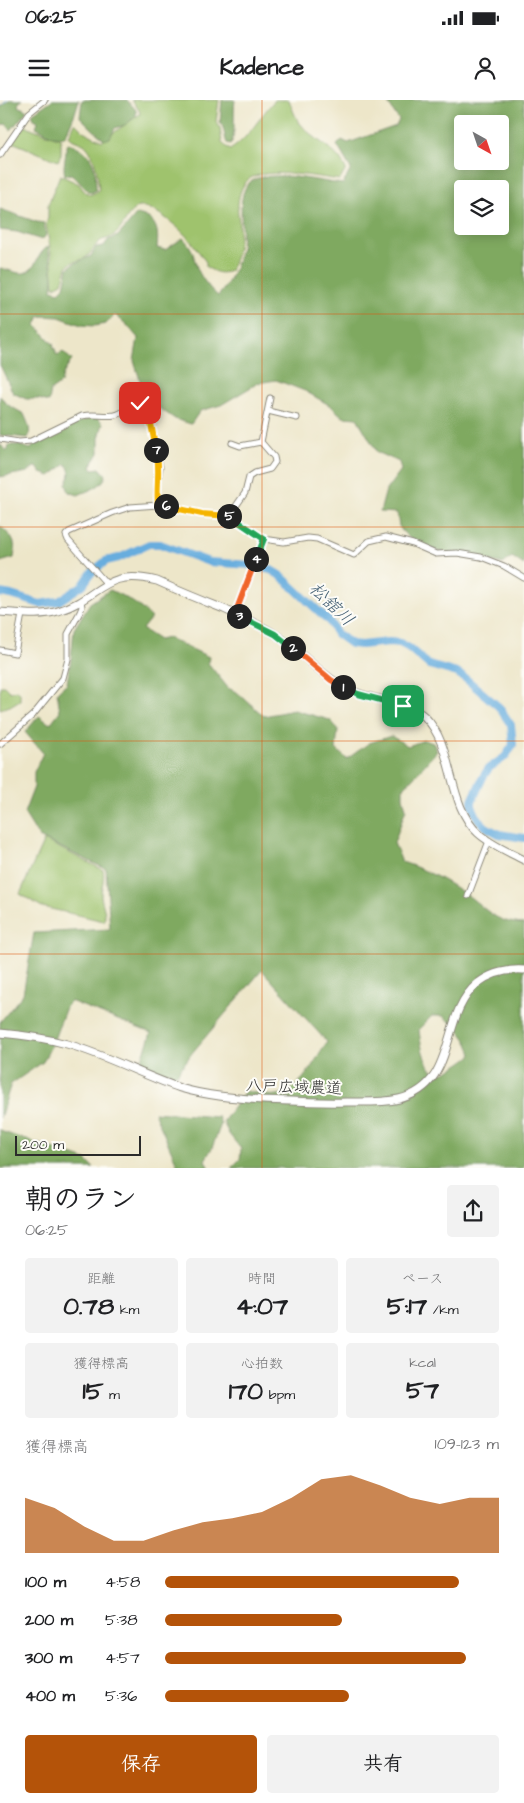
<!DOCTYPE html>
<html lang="ja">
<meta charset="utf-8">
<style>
:root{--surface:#fff;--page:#f2f2f2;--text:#202124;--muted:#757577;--accent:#b45309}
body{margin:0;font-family:"Architects Daughter","Klee One",sans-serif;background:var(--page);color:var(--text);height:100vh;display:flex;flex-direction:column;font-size:19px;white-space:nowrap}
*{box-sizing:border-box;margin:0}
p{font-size:16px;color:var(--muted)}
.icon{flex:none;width:28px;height:28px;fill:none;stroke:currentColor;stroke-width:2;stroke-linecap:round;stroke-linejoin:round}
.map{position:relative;height:1068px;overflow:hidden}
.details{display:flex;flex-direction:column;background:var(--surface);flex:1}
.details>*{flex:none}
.needle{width:32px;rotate:140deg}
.tools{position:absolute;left:454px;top:15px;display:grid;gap:10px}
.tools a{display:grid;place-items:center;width:55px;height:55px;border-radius:5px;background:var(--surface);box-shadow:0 2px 12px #0003;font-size:25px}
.scale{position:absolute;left:15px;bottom:12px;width:126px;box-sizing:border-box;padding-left:5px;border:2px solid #2b2b2b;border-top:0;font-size:14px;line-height:18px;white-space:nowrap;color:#2b2b2b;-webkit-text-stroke:4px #fdfcf7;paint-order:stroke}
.pin{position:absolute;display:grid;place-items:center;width:42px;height:42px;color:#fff;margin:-21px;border-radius:10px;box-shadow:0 2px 8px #0006}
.km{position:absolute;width:25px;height:25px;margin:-12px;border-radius:50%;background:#222;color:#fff;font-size:14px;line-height:25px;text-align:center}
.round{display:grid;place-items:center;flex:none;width:52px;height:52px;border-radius:5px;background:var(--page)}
.head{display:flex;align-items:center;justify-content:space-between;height:85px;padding:0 25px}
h1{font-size:28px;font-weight:700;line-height:38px}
.metrics{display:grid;grid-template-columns:repeat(3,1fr);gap:8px;height:85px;padding:5px 25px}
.metrics div{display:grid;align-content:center;border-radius:5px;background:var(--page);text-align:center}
.metrics b{font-size:25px;font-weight:700}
.metrics small{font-size:14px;font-weight:400}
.metrics p{font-size:14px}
.chart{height:140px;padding:10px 25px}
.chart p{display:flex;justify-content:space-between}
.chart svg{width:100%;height:90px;margin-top:5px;fill:var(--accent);opacity:.7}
.cta{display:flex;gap:10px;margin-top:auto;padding:10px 25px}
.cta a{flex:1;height:58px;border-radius:5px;background:var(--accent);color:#fff;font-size:20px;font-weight:700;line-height:58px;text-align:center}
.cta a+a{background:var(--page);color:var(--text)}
ul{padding:0 25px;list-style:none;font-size:16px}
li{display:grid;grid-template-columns:80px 60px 1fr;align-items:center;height:38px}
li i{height:12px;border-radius:6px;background:var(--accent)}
.status{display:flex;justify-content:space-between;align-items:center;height:35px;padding:0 25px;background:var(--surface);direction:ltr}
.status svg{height:14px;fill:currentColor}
header{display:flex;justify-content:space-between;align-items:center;height:65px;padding:0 25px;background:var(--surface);font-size:22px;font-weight:700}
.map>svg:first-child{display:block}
</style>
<div class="status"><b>06:25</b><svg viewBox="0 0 49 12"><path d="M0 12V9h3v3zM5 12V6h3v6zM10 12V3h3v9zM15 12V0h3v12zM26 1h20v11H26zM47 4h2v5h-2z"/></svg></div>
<header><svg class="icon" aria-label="menu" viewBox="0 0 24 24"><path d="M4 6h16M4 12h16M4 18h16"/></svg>Kadence<svg class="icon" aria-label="person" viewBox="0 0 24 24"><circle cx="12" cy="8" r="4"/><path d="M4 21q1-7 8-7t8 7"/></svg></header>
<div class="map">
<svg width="524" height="1068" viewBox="0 0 524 1068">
<rect width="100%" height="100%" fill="#fdfcf7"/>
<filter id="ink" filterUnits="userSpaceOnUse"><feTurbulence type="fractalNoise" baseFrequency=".02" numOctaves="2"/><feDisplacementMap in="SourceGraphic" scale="10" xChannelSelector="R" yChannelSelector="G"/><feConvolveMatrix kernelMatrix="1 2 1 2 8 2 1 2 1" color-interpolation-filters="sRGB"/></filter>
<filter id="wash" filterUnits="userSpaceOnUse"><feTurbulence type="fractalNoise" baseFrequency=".0096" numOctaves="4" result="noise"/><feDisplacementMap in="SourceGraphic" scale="20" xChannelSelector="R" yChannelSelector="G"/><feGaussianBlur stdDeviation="1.12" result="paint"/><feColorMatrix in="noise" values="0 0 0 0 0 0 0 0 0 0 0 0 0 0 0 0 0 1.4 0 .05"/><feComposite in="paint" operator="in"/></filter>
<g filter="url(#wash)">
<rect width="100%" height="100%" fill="#ede6c9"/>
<!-- green -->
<g fill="#9fc36d" stroke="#65774c">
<path d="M132,0H219L216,22L220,28L222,43L230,50C250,37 259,17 275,0H289C292,7 294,15 299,22C313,41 335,46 346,69L340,80C319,77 266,67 249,79C241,85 238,98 238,107C237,112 239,117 239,122C240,141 238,154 230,171C220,175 215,172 206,167V162C200,154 194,144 187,137C179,128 149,101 136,108C126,114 124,130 111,137C108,139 103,139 100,141C94,145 92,154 85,158C80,161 72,161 68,165C65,170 64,178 62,183L54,187L51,154L46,124L48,118V105L60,75L79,84L84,91L90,95L98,91L99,88C97,74 96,57 86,46C81,41 73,42 69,36L75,23L83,31L102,41L140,14L139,10Z"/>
<path d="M25,26L61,39V55L58,61L12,42L20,30Z"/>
<path d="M0,586H4L10,592L16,590L20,593V600L10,606L0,609Z"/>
<path d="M44,740L103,770C105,781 101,786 101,796C102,805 107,813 104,821L42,807L20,794Z"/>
</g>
<!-- forest -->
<g fill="#7fa960" stroke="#556a46" fill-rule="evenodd">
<path d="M9,0H22L18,4L19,7L25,9L27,11L11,30L6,24L0,25V8Z"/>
<path d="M52,0H79L75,13L66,35L62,37L53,36L36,27L38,21L34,19L32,14Z"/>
<path d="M82,0H127L136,10V16L125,25L115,28L110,38L104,40L80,17Z"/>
<path d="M222,0H235C233,12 236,36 231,44L227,43C224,37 225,28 220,22Z"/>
<path d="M386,0H524V465L512,457L503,464C472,454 419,457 400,428C398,425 398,417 397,413L380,412L386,390L401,370L399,362L377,352L357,318L343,317L331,306L305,291L276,280L258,283L221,305L200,311L191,324L175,319L146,299L134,261L138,238L126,224L115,215L106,224L94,226L81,225L59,217L40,216L36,225L53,244L57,255L63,252L72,260L63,274L61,283L51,290L49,302L39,299H26L13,293L0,265V168C7,169 17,174 24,173C37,170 37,152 48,147L53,177L52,190L59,192L64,187L68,168L73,164L91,156L96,147L104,146L108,140L118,136L137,114C157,118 159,130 157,148L165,150L183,138C196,152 192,155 198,170C202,179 210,189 218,196C230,183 237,165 241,148C245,128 232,84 258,78C286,72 315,81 343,84L351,69L337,45L342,40L348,43L396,26L399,20ZM462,24H500V61H462ZM462,89H500V126H462Z"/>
<path d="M68,43C93,51 96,65 96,90L91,93C84,89 78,79 71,74L65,75C62,66 67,55 66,46Z"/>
<path d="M0,109L37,122L44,123L46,135L42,140L17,132L0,130Z"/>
<path d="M0,296L8,305L24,314C27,321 32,330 28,338L0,335Z"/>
<path d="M95,317L98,318L103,323L99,338V353L91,366L93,369L100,368L106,375C103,387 89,390 78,395L69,392L66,384C71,377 71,371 66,364L50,376L41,373L37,367H34L28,372L0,377V344L5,350H8L9,345H18L31,349L36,342L50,337L78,322Z"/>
<path d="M0,426C12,437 17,441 14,458L0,462Z"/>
<path d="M110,490C126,497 140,505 151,518L142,529L159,540L168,538L209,557L208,563L228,588L238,593L264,616L294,610L330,620L338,629L336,649L347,659L369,643L391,636L408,646L424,640L433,643L437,651L403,689V697L406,709L394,743L402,762C426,770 443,779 464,793C488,809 492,822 524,824V1068H231L240,1059L241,1049L229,1034L223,1022L245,991C254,992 267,997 276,995C300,993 315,960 327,942L262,870L192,953L177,974L171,977L141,966L142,959L151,933L70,901L66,907L53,942L43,962L11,984L0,1018V922L23,894L34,833L110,829L106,769L39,737L24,713L34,687V672L43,653L25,632L39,616L50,624L60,611L57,592L67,583L71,559L74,529L90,503ZM432,916H443C456,926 469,939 472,955C465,960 449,972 441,973C425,975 420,941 419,929Z"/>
<path d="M154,1012L218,1017L221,1024L212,1048L205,1060L209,1068H179Z"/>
<path d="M0,1029L3,1032L86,1060L94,1068H0Z"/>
</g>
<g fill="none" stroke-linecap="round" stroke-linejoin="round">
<!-- stream -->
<path stroke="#68adde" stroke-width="1" d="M0,7L7,0"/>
<!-- river -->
<path stroke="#68adde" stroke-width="8" d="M0,493L11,495L40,504L59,501L83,485L92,472L106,461L119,458L149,444H160L168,447L209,462L250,465L271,470L281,476L329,521L337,534L351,544L361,545L389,542L400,543L409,548L429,565L457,573L466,579L499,607L511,625L513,645L505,657L489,668L483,677L472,701V706L478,719L486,727L499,734L524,738"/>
</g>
</g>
<g filter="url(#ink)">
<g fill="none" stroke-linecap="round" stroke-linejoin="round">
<!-- street casing -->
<g stroke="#8c887a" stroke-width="7">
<g id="street">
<path d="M0,55L29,13L45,0"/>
<path d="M268,311L297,318"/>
<path d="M0,339L19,342L31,341L82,316C93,313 104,317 115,315C124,313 131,304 140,303L147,308L149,313L160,367L157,390L158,405"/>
<path d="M232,343L240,346L261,342"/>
<path d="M233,417L236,406L245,393L249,377L255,373L270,369L275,362L274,357L261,342L270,298"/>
<path d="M106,483L68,440L66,435L69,432L112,413L130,407L158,405L202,414L233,417L264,439L284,442L308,438L317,439L354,455L369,441L386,437L413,444L436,454L457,453L481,457L504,466L524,478"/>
<path d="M235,514L264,439"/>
<path d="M0,550L15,553L22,514"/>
<path d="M0,644L33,615L63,578L68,559V534L80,512L82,507L81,501"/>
<path d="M468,796L489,741"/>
</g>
</g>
<!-- secondary casing -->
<g stroke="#8c887a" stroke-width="9">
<g id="secondary">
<path d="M0,512C19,513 39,517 58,511C101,498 103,467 157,481C179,491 201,500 224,509C241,517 259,524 275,534C300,550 320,575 347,589C369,600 409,601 425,617C455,647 447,705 478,733C491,745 509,752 524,760"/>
<path d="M0,933C23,935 45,938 67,944C106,955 142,975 180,988C207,996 235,998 263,1000C290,1001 318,1003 346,1002C363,1002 382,1003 399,999C460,984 438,916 478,883C492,872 507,869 524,870"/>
</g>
</g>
<!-- street -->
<use href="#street" stroke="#fff" stroke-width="5"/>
<!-- secondary -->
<use href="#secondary" stroke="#fff" stroke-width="7"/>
</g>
</g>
<g fill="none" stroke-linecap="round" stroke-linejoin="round" filter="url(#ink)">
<!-- split-1 casing -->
<g stroke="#fff" stroke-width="10">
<path id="split-1" d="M343,587L358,594L403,606"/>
</g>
<!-- split-2 casing -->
<g stroke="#fff" stroke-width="10">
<path id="split-2" d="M293,548L331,580L343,587"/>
</g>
<!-- split-3 casing -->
<g stroke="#fff" stroke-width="10">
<path id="split-3" d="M239,516L275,534L293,548"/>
</g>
<!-- split-4 casing -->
<g stroke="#fff" stroke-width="10">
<path id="split-4" d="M239,516L235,514L256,459"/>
</g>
<!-- split-5 casing -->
<g stroke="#fff" stroke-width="10">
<path id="split-5" d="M229,416L233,418L264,439L256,459"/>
</g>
<!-- split-6 casing -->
<g stroke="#fff" stroke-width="10">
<path id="split-6" d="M166,406L202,414L229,416"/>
</g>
<!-- split-7 casing -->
<g stroke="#fff" stroke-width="10">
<path id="split-7" d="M156,350C161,369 156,385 158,405L166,406"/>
</g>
<!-- split-8 casing -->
<g stroke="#fff" stroke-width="10">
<path id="split-8" d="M140,303L147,308L149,313L156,350"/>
</g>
<!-- split-1 -->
<use href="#split-1" stroke="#22a559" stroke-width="6"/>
<!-- split-2 -->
<use href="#split-2" stroke="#f0652b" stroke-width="6"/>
<!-- split-3 -->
<use href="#split-3" stroke="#22a559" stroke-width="6"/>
<!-- split-4 -->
<use href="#split-4" stroke="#f0652b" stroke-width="6"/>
<!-- split-5 -->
<use href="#split-5" stroke="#22a559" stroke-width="6"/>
<!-- split-6 -->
<use href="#split-6" stroke="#f5b400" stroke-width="6"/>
<!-- split-7 -->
<use href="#split-7" stroke="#f5b400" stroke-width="6"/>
<!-- split-8 -->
<use href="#split-8" stroke="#f5b400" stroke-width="6"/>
</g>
<!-- grid -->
<path fill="none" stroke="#df570e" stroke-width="1" stroke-opacity="0.55" d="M262,0V1068M0,214H524M0,427H524M0,641H524M0,854H524"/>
<g text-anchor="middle" stroke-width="4" stroke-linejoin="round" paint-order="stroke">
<!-- street labels -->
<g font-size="16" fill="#2b2b2b" stroke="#fdfcf7">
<text transform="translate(294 986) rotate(2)" y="6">八戸広域農道</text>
</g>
<!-- water labels -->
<g font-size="18" font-style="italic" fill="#435f73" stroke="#fdfcf7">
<text transform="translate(332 504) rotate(44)" y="6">松舘川</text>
</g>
</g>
</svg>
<div class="tools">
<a><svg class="needle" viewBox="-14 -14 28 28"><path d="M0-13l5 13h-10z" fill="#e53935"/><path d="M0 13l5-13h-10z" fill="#757577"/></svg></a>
<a><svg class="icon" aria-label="layers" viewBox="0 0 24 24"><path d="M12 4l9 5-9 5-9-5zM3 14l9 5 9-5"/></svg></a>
</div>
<div class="scale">200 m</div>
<div class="pin" style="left:403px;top:606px;background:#1e9e55"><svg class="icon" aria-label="arrive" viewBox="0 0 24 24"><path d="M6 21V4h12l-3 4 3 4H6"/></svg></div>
<div class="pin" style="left:140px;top:303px;background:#d93025"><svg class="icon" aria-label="check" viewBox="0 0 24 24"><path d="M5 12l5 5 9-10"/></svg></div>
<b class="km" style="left:343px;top:587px">1</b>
<b class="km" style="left:293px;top:548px">2</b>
<b class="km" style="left:239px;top:516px">3</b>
<b class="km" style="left:256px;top:459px">4</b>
<b class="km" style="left:229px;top:416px">5</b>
<b class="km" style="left:166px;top:406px">6</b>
<b class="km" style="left:156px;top:350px">7</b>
</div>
<section class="details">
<div class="head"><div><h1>朝のラン</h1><p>06:25</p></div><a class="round"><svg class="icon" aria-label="share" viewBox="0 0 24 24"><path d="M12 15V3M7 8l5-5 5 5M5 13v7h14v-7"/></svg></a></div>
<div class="metrics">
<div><p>距離</p><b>0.78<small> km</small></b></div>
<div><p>時間</p><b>4:07</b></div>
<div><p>ペース</p><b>5:17<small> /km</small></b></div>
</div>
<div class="metrics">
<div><p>獲得標高</p><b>15<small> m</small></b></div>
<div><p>心拍数</p><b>170<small> bpm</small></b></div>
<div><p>kcal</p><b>57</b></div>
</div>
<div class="chart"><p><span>獲得標高</span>109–123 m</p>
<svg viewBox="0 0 160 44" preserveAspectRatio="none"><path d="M0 44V17L10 22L20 31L30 38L40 38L50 33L60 29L70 27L80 24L90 17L100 8L110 6L120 11L130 17L140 20L150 17L160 17V44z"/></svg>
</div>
<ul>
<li><b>100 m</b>4:58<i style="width:88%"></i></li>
<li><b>200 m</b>5:38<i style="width:53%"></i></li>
<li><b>300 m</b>4:57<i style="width:90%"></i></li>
<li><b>400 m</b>5:36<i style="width:55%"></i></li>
</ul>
<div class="cta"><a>保存</a><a>共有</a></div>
</section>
